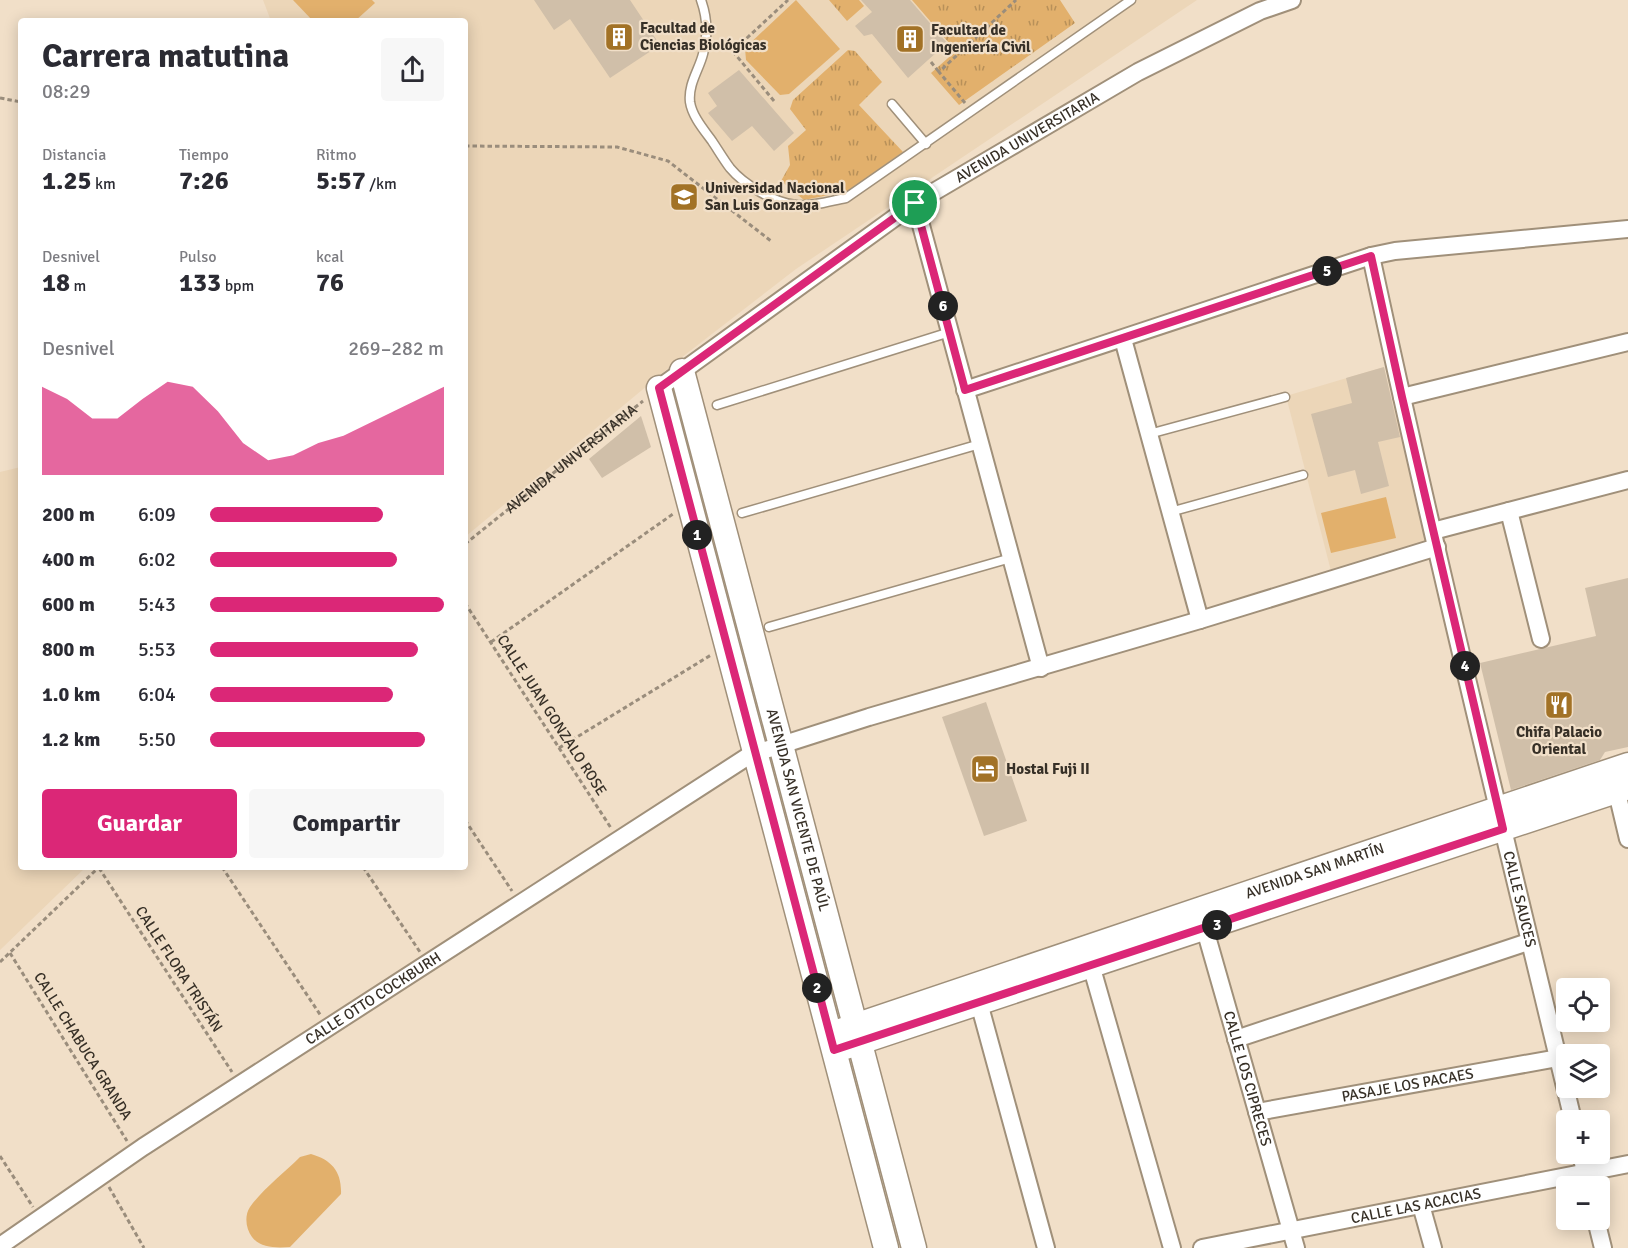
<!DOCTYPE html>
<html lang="es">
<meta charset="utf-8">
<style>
:root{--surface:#fff;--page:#f7f7f7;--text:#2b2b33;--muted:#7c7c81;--accent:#db2777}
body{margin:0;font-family:Signika,sans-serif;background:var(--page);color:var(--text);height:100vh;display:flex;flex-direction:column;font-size:22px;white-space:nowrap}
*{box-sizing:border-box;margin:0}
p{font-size:20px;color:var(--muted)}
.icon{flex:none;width:33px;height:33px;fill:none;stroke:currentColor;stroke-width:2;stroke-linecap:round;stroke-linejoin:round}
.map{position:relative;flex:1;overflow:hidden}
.sheet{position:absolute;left:18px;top:18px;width:450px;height:852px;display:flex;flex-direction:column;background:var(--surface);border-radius:6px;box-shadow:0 3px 15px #0003}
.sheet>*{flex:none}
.fabs{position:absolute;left:1556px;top:978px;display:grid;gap:12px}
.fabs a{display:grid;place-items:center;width:54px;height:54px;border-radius:6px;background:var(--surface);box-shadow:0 3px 15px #0003;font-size:30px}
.pin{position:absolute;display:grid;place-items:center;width:51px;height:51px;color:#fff;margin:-26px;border:3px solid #fff;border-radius:50%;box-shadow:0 2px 6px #0007}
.km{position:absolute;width:30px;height:30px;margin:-15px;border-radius:50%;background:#222;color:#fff;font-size:16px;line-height:30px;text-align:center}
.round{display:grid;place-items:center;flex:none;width:63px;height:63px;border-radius:6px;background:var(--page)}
.head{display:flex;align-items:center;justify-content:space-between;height:102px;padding:0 24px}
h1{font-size:33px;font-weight:700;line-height:45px}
.figures{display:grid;grid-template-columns:repeat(3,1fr);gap:9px;height:102px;padding:6px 24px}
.figures div{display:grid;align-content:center}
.figures b{font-size:26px;font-weight:700}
.figures small{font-size:16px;font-weight:400}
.figures p{font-size:16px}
.chart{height:168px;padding:12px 24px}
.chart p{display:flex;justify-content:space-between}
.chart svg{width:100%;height:108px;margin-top:6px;fill:var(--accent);opacity:.7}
.primary-button{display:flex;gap:12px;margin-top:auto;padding:12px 24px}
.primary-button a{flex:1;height:69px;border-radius:6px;background:var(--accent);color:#fff;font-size:24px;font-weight:700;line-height:69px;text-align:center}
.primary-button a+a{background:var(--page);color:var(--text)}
ul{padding:0 24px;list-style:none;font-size:20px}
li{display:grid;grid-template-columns:96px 72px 1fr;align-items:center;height:45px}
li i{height:15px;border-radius:8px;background:var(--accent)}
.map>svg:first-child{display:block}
</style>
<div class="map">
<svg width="1628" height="1248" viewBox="0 0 1628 1248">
<defs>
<pattern id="grass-tufts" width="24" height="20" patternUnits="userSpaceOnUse" patternTransform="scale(1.5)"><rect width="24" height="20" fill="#e2b06c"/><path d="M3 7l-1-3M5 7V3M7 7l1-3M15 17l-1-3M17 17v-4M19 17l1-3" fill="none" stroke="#b89059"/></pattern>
</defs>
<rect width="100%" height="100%" fill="#f1dfc8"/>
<!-- built -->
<g fill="#ecd6b8">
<path d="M263,0H1197L796,269L677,361L465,537V21H271Z"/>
<path d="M1384,367L1427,543L1331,571L1286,396Z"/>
<path d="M21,467V867H86L0,950V472Z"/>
</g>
<!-- grass -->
<g fill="url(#grass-tufts)">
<path d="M829,0H859L864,6L847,21Z"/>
<path d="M912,0H1060L1075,23L959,105L931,73L956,51Z"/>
<path d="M848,50L855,51L882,82L859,105L903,152L849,191L804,200L781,181L790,165L788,146L806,130L790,109L793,100Z"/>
</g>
<!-- garden -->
<g fill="#e2b06c">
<path d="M293,0H372L375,3L355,21H313Z"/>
<path d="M796,0L840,49L789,94L780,95L746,60L745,48Z"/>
<path d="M1386,497L1396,538L1331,553L1321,513Z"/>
<path d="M311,1154C332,1160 342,1172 341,1194L290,1247C276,1248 260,1248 252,1237C246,1229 244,1216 250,1207C260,1192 286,1171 300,1157Z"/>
</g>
<!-- building -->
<g fill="#d0bfa9">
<path d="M534,0H630L660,45L610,78L570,19L554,30Z"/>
<path d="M861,0H910L947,43L908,78L872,34L864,36L855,26L872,12Z"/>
<path d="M739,70L794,133L774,151L752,126L732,141L708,113L717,106L708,93Z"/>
<path d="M1384,367L1400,437L1378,442L1389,486L1361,494L1355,470L1328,477L1311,414L1352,403L1346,378Z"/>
<path d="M641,416L651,447L602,478L589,459Z"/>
<path d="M1628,578V747L1605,752L1600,760L1511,790L1480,663L1596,636L1585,588Z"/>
<path d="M986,702L1027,821L984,836L942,717Z"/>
</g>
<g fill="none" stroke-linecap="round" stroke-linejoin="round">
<!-- lane casing -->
<g stroke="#a0907a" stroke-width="11">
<g id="lane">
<path d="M701,0C707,17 708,37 703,54C699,70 688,84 690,102C692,116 704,130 712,141C718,150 724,160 730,168C744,185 775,203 796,205C813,207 830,201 846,198L1131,0"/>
<path d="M892,104L926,144"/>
<path d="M717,405L950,332"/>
<path d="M1149,434L1285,397"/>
<path d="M1170,512L1303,475"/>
<path d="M742,513L980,444"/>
<path d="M769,627L1011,558"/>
</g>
</g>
<!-- street casing -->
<g stroke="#a0907a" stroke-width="20">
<g id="street">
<path d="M915,203L1041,668"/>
<path id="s2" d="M1371,256C1433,545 1504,833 1573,1120"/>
<path d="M1123,339L1200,620"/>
<path id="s3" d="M659,388L915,203L1138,72L1260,11L1292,0"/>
<path d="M965,390L1371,256L1395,251L1628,229"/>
<path d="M1402,397L1628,342"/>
<path d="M1433,531L1509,511"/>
<path d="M1541,639L1509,511L1628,480"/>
<path d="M1614,780L1628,839"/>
<path id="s4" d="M1202,919L1296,1248"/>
<path d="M1089,958L1172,1248"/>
<path d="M976,992L1046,1248"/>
<path d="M1236,1039L1528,942"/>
<path id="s5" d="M1257,1112L1558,1058"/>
<path d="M1581,1154L1588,1186"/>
<path d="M1421,1205L1433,1248"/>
<path d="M1596,1220L1603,1248"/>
<path id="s6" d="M0,1246L143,1147L750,755L869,717L1200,620L1437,547"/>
<path id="s7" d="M1202,1248L1628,1164"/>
</g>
</g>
<!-- secondary casing -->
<g stroke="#a0907a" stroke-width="27">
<g id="secondary">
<path id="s8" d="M682,371L914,1248"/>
<path d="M659,388L886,1248"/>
<path id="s9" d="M840,1031L1628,765"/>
<path d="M845,1047L1628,787"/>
</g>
</g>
<!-- path -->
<g stroke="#9a8d7c" stroke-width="3" stroke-dasharray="4.5 3" stroke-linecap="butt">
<path d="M931,62L939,72"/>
<path d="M0,98L21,102"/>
<path d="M774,101L735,54L734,50L788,0"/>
<path d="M965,103L939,72L1016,0"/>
<path d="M465,146L617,147L668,161L771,241"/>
<path id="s1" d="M465,544L643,401"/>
<path d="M465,603L611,828"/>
<path d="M491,642L673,514"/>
<path d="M559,748L711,655"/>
<path d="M465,820L512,891"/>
<path d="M222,867L321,1016"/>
<path d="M363,867L420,952"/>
<path d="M99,868L232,1072"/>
<path d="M10,953L127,1141"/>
<path d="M0,962L98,868"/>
<path d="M0,1156L33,1207"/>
<path d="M109,1187L144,1248"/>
</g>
<!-- lane -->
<use href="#lane" stroke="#fff" stroke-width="8"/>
<!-- street -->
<use href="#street" stroke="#fff" stroke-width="16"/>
<!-- secondary -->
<use href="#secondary" stroke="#fff" stroke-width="24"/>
</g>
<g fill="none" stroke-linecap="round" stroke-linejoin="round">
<!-- route casing -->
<g stroke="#fff" stroke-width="12">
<path id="route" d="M915,203L965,390L1371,256L1402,397L1503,829L834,1050L659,388Z"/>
</g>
<!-- route -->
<use href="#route" stroke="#db2777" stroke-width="8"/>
</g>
<!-- icons -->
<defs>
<g id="building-square" transform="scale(1.5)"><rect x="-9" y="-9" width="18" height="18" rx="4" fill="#a27226" stroke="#f1dfc8"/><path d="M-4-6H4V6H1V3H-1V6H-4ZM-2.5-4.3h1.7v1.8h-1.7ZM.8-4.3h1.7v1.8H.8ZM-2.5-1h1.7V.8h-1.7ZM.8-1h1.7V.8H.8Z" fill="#fff"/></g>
<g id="university-square" transform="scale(1.5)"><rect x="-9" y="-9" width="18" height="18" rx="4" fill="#a27226" stroke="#f1dfc8"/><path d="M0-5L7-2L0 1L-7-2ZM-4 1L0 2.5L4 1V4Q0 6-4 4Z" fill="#fff"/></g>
<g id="restaurant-square" transform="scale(1.5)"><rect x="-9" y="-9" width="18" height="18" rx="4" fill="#a27226" stroke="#f1dfc8"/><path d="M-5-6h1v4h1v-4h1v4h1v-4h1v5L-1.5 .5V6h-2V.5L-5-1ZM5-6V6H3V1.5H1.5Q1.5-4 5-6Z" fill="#fff"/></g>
<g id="hotel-square" transform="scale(1.5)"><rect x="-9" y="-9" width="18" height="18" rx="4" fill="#a27226" stroke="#f1dfc8"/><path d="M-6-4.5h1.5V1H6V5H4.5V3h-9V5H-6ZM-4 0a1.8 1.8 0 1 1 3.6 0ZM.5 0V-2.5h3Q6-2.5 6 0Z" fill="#fff"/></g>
</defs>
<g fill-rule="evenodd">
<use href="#building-square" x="619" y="37"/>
<use href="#building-square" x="910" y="39"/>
<use href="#university-square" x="684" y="197"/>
<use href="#restaurant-square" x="1559" y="705"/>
<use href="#hotel-square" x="985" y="769"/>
</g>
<g text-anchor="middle" stroke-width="4.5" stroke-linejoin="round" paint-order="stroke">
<!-- poi labels -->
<g font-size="15" font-weight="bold" fill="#373027" stroke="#f1dfc8" text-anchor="start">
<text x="640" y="33">Facultad de<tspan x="640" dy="17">Ciencias Biológicas</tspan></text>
<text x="931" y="35">Facultad de<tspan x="931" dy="17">Ingeniería Civil</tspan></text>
<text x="705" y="193">Universidad Nacional<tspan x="705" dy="17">San Luis Gonzaga</tspan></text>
<text x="1559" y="737" text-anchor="middle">Chifa Palacio<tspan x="1559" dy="17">Oriental</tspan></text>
<text x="1006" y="774">Hostal Fuji II</text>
</g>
<!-- street labels -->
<g font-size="15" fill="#373027" stroke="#f1dfc8">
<text dy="5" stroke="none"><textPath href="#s3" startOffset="446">AVENIDA UNIVERSITARIA</textPath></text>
<text dy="5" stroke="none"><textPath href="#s1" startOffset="136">AVENIDA UNIVERSITARIA</textPath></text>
<text transform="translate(552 715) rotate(57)" y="5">CALLE JUAN GONZALO ROSE</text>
<text dy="5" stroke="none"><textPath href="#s8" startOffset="454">AVENIDA SAN VICENTE DE PAÚL</textPath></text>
<text dy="5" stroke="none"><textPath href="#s9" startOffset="501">AVENIDA SAN MARTÍN</textPath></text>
<text dy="5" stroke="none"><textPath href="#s2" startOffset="660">CALLE SAUCES</textPath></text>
<text transform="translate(179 969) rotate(57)" y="5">CALLE FLORA TRISTÁN</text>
<text dy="5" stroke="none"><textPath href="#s6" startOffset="448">CALLE OTTO COCKBURH</textPath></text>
<text transform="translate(83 1046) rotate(58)" y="5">CALLE CHABUCA GRANDA</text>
<text dy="5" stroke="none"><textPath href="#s4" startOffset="166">CALLE LOS CIPRECES</textPath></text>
<text dy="5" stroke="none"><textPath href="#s5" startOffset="153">PASAJE LOS PACAES</textPath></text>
<text dy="5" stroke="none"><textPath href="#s7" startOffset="218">CALLE LAS ACACIAS</textPath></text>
</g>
</g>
</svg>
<div class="fabs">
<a><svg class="icon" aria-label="locate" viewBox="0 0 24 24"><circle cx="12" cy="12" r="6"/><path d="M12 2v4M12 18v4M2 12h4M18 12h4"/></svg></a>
<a><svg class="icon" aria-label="layers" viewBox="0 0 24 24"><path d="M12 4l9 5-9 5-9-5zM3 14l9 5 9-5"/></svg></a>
<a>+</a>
<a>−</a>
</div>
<div class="pin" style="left:915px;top:203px;background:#1e9e55"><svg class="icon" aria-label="arrive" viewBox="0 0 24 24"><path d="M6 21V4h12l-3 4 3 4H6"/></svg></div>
<b class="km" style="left:697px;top:535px">1</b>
<b class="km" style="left:817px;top:988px">2</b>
<b class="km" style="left:1217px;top:925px">3</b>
<b class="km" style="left:1465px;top:666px">4</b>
<b class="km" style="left:1327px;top:271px">5</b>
<b class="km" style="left:943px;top:306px">6</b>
<section class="sheet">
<div class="head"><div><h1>Carrera matutina</h1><p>08:29</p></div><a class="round"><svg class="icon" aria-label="share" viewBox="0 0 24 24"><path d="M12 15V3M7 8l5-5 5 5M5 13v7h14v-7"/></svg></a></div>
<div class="figures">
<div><p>Distancia</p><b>1.25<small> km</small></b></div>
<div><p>Tiempo</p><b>7:26</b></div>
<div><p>Ritmo</p><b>5:57<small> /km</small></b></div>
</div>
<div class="figures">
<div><p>Desnivel</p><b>18<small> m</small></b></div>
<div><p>Pulso</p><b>133<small> bpm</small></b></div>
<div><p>kcal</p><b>76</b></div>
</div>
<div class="chart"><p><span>Desnivel</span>269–282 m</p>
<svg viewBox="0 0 160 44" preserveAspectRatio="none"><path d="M0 44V8L10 13L20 21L30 21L40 13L50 6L60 8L70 18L80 31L90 38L100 36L110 31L120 28L130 23L140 18L150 13L160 8V44z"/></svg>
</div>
<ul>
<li><b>200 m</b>6:09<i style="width:74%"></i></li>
<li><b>400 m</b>6:02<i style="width:80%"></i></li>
<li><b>600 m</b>5:43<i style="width:100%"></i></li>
<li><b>800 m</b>5:53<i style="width:89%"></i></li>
<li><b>1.0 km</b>6:04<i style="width:78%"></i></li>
<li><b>1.2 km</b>5:50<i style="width:92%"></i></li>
</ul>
<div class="primary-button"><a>Guardar</a><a>Compartir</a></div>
</section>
</div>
